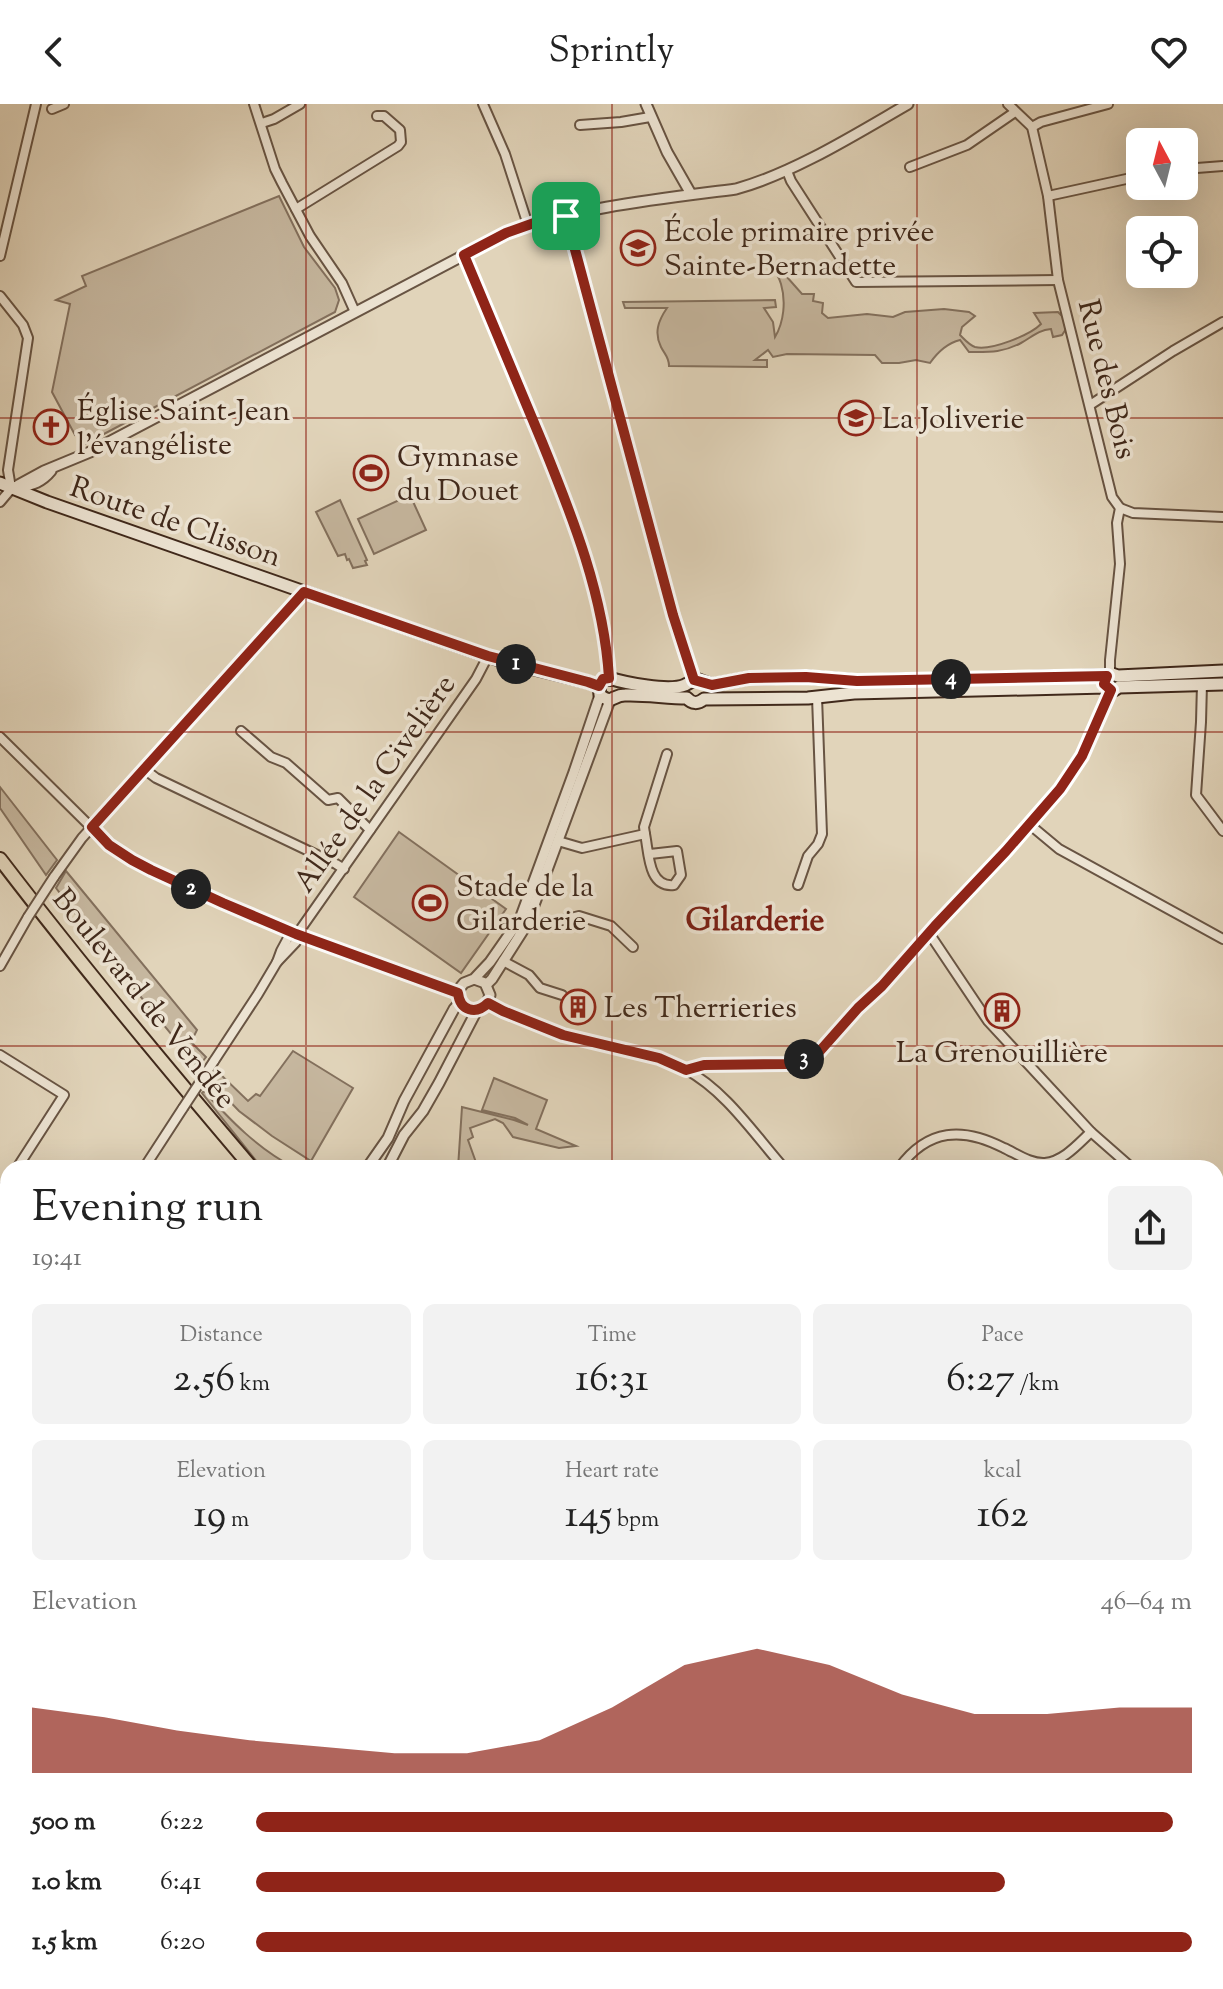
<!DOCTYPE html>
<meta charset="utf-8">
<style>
:root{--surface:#fff;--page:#f2f2f2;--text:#222;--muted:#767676;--accent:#8f2418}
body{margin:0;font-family:"Sorts Mill Goudy",serif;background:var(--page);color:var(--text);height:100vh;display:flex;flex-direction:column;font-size:30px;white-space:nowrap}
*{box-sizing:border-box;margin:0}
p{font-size:26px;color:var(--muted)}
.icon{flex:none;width:44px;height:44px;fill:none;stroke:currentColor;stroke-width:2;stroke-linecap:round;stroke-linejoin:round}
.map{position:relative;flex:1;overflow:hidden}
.panel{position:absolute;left:0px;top:1056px;width:1224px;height:830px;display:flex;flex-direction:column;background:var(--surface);border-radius:24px 24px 0 0;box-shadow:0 8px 32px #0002}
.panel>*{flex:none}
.needle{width:52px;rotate:353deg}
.controls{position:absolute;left:1126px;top:24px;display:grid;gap:16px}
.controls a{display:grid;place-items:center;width:72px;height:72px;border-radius:12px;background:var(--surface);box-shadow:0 8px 32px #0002;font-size:40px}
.pin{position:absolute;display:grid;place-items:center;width:68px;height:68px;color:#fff;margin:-34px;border-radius:16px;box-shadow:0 4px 12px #0006}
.km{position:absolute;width:40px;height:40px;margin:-20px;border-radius:50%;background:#222;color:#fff;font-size:22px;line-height:40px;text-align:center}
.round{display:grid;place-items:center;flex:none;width:84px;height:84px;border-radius:12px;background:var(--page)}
.headline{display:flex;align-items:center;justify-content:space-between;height:136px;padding:0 32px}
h1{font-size:44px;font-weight:600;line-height:60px}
.metrics{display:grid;grid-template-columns:repeat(3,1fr);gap:12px;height:136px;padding:8px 32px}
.metrics div{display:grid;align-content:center;border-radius:12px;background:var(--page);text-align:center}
.metrics b{font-size:40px;font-weight:600}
.metrics small{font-size:22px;font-weight:400}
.metrics p{font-size:22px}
.chart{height:224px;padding:16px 32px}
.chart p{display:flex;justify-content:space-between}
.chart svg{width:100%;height:144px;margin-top:8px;fill:var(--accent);opacity:.7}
ul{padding:0 32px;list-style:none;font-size:26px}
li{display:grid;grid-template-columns:128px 96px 1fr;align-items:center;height:60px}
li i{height:20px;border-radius:10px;background:var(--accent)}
header{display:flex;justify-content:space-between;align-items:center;height:104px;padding:0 32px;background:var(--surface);font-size:36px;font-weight:600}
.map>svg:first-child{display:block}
</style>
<header><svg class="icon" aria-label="back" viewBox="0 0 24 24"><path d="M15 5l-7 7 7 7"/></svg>Sprintly<svg class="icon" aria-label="heart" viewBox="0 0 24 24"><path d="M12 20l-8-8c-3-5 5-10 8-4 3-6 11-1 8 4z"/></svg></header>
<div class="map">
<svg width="1223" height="1885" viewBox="0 0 1223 1885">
<rect width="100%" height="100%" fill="#e1d4ba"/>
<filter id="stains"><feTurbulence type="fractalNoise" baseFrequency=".0025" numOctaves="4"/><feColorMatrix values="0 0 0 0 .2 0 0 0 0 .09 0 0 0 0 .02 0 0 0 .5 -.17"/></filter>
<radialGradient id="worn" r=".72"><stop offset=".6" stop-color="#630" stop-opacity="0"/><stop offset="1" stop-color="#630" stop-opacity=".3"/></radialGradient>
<!-- green -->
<g fill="#c6b79f" stroke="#83705d" stroke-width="2">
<path d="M279,92L304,143L335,184L339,196L335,208L85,340L80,329L75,331L52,288L70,200L56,196L86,182L82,172Z"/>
<path d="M771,155L802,190H814L813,197L823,199L822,209L828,214L867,210L893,213L905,208L944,205L969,208L975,212L962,223L960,231C964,235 969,241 975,243C991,247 1030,231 1041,220L1034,209L1058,208L1065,215L1066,225L1062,231L1053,233L1051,225C1038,226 1032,233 1021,239C1002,249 989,248 969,248L960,236C948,239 937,249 930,259L916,256L899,259H882L875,251L787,250L773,253L768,246L755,256H767V263L669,262C669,253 665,251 661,243C654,229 658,217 667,204H625L623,198L775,196L776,203L764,204L773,218L775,233C784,218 786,197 781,180C778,170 773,166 771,155Z"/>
<path d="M410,391L426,426L374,450L358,415Z"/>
<path d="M340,396L367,456L365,457L367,461L353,464L349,455L347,456L345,450L338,452L316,408Z"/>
<path d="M0,683L57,756L46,771L0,704Z"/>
<path d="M399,728L506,805L461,869L354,793Z"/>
<path d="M66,767L197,926L191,938L206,953L198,963L109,854L56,784Z"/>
<path d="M293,947L353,984L311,1057L272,1032L239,1007L210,977L217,967L248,997L256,990L260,992Z"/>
<path d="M494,974L547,996L536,1025L576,1042L559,1044L513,1033L503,1019L495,1015L470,1024L473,1033L468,1036L478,1064H458L462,1003L514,1016L528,1021L515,1014L482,1006Z"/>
<path d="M204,987C231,1017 258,1045 295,1064H262L202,989Z"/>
<path d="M0,1569L8,1570V1798L0,1797Z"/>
</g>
<!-- water -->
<path fill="#aa9a84" stroke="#806d5a" stroke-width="2" d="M1216,1849L1223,1851V1885H112L80,1879L77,1885H67L65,1878H1216Z"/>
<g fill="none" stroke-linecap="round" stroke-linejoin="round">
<!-- minor casing -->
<g stroke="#685443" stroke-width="12">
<g id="minor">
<path d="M254,0L275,65L282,79L310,132L342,179L355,208"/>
<path d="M483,0L505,50L528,121"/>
<path d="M1008,0L1032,23L1048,92L1058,176L1112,393L1120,404L1117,419L1120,460L1110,556V570"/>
<path d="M52,5L64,0"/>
<path d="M262,19L274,15L300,0"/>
<path d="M580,21L621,18L650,13"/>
<path d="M1032,23L1041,18L1108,0"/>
<path d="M910,63L967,41L1015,8"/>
<path d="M1184,65L1223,62"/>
<path d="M787,67L791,77L856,178L1058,176"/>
<path d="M1048,92L1140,72"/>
<path d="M296,105L398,42L401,38L400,26L384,12H377"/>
<path d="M566,112L673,511L694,576"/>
<path d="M464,151C489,214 516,276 542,338C573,414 603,491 609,574"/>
<path d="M0,152L36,0"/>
<path d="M0,192L23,221L28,234L8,366L11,384"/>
<path d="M1090,301L1173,247L1223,218"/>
<path d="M0,398L11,385"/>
<path d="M1120,404L1133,409L1223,413"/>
<path d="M1202,580L1201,618L1196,691L1223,727"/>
<path d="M241,627L271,653L286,659L328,696L338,694L370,726"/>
<path d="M0,633L102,734L118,747L151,766L223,799L296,830L458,889"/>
<path d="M144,665L156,674L336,760L344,765"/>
<path d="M1029,720L1059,745L1223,835"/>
<path d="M645,730L644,723L667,650"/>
<path d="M558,737L582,744L645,730C649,749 648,784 674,781L681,771L677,747L650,750"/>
<path d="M54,773L82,734L304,488"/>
<path d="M798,781L808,752L818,740L822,730L817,593"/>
<path d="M527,820L543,821L579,812L611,822L633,843"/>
<path d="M929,829L988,917L1091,1028L1132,1064"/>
<path d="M503,857L529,871L540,884L562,891"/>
<path d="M277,858L296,838V830L300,826L476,575L488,552"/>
<path d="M0,862L28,813"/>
<path d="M488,899C521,919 560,930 597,939C627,946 657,951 685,965C726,987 754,1030 784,1064"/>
<path d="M0,951L64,991L17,1064"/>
<path d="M214,957L258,890L277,858L281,847L288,834L296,830"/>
<path d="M686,966L704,961L787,960L819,948L1006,747L1060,685L1082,652L1111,586"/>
<path d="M144,1064L183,1004"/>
<path d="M899,1064C928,1024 963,1023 1004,1044C1017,1050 1031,1060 1045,1059C1064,1057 1078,1040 1091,1028"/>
<path d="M0,1090L8,1078"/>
<path d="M1216,1112L1223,1115"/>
<path d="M0,1202L5,1200L6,1191"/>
<path d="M0,1286L8,1274"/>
<path d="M1216,1380L1223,1385"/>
<path d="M0,1443L8,1424"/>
<path d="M0,1519L8,1521"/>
</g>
</g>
<!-- tertiary casing -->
<g stroke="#685443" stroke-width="13">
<g id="tertiary">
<path d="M646,0L667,48L691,90"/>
<path d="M19,383C33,381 42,378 51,367"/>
<path d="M11,385L44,367L90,348L506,129C579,103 659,95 736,85C794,69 856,30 908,0"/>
<path d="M474,875L485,879L490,891L486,902L475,907L465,904L459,896V885L464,879L474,875L490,858L520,815L574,668L600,591"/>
<path d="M486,881L492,875L527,820L610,596"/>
<path d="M367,1064L388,1034L404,997L454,905L460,898"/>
<path d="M387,1064L404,1031L423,1007L439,979L477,906"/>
<path d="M1216,1659L1223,1662"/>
<path d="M102,1878V1885"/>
</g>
</g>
<!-- secondary casing -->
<g stroke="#40291b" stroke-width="15">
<g id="secondary">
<path d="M0,379L47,398L470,546L502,557L588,578L599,582"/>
<path d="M599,582L600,591C613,601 612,591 625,591C644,590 667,594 687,594C692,600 698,600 704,595L808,594L854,589L1106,583L1114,586L1119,583L1223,580"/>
<path d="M599,582L602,577L609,574C625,579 669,588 685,581C689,579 692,577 696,575L712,581L749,574L806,573L857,577L1107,572L1112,570L1118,572L1223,567"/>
<path d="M0,1331L8,1337"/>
<path d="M1216,1331L1223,1320"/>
</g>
</g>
<!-- primary casing -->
<g stroke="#40291b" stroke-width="16">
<path id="primary" d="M0,755C81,861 166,963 252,1064"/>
</g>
<!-- trunk casing -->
<g stroke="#40291b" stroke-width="16">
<g id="trunk">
<path d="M860,1878L863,1885"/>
<path d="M869,1878L873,1885"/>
</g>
</g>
<!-- minor -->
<use href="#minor" stroke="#ece3d2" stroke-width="8"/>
<!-- tertiary -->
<use href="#tertiary" stroke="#ece3d2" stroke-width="9"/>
<!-- secondary -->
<use href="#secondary" stroke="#ece3d2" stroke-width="11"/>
<!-- primary -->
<use href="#primary" stroke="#e1d4ba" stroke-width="12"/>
<!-- trunk -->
<use href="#trunk" stroke="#e1d4ba" stroke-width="12"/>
<!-- minor-bridge casing -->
<g stroke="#685443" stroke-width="12" stroke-linecap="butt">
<g id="minor-bridge">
<path d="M28,813L54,773"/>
<path d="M183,1004L214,957"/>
</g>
</g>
<!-- minor-bridge -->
<use href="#minor-bridge" stroke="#ece3d2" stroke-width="8"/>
</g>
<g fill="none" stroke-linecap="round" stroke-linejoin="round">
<!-- route casing -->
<g stroke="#fff" stroke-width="16">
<path id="route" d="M566,112L673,511L694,576L712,581L749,574L806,573L857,577L1107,572L1104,580L1111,586L1082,652L1060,685L1006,747L935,822L882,882L858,904L819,948L787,960L704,961L686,966L659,954L563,931L503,907L488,899C476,911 460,907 458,889L296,830L223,799L151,766L132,756L109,741L92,723L304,488L488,552L588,578L599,582L603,575L609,574C604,492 573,414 542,338C516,276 490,214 464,151L506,129L534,119Z"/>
</g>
<!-- route -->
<use href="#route" stroke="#8f2418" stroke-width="10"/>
</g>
<!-- grid -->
<path fill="none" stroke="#8f2418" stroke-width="2" stroke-opacity="0.55" d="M306,0V1064M612,0V1064M917,0V1064M0,314H1223M0,628H1223M0,942H1223M0,1257H8M1216,1257H1223M0,1571H8M1216,1571H1223M306,1878V1885M612,1878V1885M917,1878V1885"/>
<!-- icons -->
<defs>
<g id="school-ring" transform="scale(1.8)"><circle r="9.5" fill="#ece3d2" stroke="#8f2418" stroke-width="1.5"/><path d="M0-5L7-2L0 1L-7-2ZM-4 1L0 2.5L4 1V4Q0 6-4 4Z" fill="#8f2418"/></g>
<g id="church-ring" transform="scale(1.8)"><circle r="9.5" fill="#ece3d2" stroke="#8f2418" stroke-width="1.5"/><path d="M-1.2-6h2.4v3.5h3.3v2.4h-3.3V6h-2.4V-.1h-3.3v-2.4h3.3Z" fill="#8f2418"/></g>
<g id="stadium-ring" transform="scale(1.8)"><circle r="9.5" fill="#ece3d2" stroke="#8f2418" stroke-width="1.5"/><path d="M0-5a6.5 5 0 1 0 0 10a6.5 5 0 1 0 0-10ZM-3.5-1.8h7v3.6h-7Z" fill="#8f2418"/></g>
<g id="building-ring" transform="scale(1.8)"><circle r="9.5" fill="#ece3d2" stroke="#8f2418" stroke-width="1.5"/><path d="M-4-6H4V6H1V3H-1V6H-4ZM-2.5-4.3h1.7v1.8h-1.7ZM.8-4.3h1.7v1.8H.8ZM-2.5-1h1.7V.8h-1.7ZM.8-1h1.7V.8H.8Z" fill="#8f2418"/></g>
</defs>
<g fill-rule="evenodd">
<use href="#school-ring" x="638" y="144"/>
<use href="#school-ring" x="856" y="314"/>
<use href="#church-ring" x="51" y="323"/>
<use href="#stadium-ring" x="371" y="369"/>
<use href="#stadium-ring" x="430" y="799"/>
<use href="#building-ring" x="578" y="903"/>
<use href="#building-ring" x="1002" y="907"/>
</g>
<g text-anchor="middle" stroke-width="7" stroke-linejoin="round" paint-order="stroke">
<!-- poi labels -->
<g font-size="30" fill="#40291b" stroke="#ece3d2" text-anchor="start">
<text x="664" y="137">École primaire privée<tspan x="664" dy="34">Sainte-Bernadette</tspan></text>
<text x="77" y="316">Église Saint-Jean<tspan x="77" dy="34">l'évangéliste</tspan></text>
<text x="882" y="324">La Joliverie</text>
<text x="397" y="362">Gymnase<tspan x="397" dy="34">du Douet</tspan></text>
<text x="456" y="792">Stade de la<tspan x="456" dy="34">Gilarderie</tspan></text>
<text x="604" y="913">Les Therrieries</text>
<text x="1002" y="958" text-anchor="middle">La Grenouillière</text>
</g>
<!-- street labels -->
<g font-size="30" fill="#40291b" stroke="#ece3d2">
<text transform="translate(1108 275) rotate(76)" y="10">Rue des Bois</text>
<text transform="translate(176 417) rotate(19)" y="10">Route de Clisson</text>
<text transform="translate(374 679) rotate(-55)" y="10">Allée de la Civelière</text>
<text transform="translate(145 894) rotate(51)" y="10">Boulevard de Vendée</text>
</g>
<!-- neighbourhood labels -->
<g font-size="32" font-weight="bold" fill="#7a1f14" stroke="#ece3d2">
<text x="755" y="826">Gilarderie</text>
</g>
</g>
<rect width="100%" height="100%" filter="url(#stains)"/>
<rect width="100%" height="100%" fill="url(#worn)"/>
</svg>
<div class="controls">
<a><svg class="needle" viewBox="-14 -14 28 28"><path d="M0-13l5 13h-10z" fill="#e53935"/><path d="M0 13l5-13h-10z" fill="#767676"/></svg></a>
<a><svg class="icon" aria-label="locate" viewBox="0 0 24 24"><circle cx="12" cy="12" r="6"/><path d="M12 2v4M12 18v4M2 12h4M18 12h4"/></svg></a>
</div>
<div class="pin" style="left:566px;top:112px;background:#1e9e55"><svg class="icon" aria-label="arrive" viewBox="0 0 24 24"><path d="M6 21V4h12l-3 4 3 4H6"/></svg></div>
<b class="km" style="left:516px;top:560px">1</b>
<b class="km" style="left:191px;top:785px">2</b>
<b class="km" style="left:804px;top:955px">3</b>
<b class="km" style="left:951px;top:575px">4</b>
<section class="panel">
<div class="headline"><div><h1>Evening run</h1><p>19:41</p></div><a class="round"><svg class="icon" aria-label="share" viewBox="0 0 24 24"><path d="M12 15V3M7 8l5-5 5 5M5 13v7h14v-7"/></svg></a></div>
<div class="metrics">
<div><p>Distance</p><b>2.56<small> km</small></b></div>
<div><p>Time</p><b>16:31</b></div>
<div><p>Pace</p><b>6:27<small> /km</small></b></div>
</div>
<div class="metrics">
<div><p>Elevation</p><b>19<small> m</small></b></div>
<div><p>Heart rate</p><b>145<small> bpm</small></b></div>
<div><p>kcal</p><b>162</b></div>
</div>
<div class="chart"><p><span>Elevation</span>46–64 m</p>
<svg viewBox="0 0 160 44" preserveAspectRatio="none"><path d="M0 44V24L10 27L20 31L30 34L40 36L50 38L60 38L70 34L80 24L90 11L100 6L110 11L120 20L130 26L140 26L150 24L160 24V44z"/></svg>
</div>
<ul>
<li><b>500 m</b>6:22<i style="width:98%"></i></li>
<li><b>1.0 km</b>6:41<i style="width:80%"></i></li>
<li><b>1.5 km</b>6:20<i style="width:100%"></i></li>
</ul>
</section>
</div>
